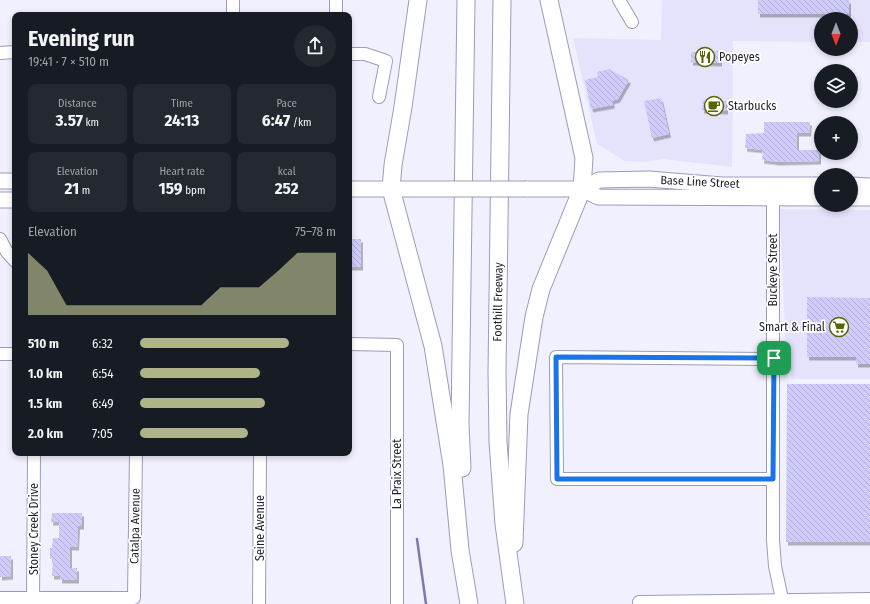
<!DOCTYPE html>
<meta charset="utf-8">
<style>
:root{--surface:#171b24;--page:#242831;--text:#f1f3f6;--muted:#9ea1a6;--accent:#aeb388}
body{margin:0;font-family:"Fira Sans Condensed",sans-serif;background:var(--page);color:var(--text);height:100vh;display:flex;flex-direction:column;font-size:15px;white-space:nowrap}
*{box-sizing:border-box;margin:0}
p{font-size:13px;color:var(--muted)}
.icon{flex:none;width:22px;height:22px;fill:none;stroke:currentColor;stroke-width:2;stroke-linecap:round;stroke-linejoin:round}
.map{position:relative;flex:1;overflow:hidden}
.drawer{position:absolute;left:12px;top:12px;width:340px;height:444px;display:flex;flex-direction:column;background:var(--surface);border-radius:8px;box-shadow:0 2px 6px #0003}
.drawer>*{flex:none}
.needle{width:26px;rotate:180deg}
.tools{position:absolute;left:814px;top:12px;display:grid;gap:8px}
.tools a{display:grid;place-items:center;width:44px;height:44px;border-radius:50%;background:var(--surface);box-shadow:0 2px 6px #0003;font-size:20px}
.pin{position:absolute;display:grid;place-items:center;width:34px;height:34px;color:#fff;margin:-17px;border-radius:8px;box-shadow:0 2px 6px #0006}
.round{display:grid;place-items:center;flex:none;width:42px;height:42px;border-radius:21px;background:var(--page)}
.overview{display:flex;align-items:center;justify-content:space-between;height:68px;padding:0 16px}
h1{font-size:22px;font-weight:700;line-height:30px}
.metrics{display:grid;grid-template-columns:repeat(3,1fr);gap:6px;height:68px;padding:4px 16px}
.metrics div{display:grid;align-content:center;border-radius:8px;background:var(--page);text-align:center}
.metrics b{font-size:17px;font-weight:700}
.metrics small{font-size:11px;font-weight:400}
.metrics p{font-size:11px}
.chart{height:112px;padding:8px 16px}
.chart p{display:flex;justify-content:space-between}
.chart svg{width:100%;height:72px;margin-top:4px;fill:var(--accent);opacity:.7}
ul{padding:0 16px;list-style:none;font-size:13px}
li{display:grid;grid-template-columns:64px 48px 1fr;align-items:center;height:30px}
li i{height:10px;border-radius:5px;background:var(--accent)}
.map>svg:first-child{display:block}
</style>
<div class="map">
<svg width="870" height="604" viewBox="0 0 870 604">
<defs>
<pattern id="building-back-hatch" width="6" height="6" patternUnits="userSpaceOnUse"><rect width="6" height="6" fill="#cfccfc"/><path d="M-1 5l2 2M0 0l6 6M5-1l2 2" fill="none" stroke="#b1afd8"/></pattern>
<filter id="shadow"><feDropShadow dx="2" dy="3.5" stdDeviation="0" flood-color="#0004"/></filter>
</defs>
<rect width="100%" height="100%" fill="#f1f0fe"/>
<!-- built -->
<g fill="#e4e3fb">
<path d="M662,0H870V42H851V19H821V42L733,41L732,167L663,159L647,162L625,161L597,144L573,38L661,40Z"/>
<path d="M780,209L870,210V379H791V363L786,359Z"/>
</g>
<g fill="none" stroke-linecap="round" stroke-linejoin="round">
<!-- stream -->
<path stroke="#7d78b1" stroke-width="2.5" d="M417,539L426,604"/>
</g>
<!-- building -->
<g fill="url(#building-back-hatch)" filter="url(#shadow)">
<rect x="758" y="0" width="91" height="14"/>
<path d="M699,50L720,51V63L691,62V52H698Z"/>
<path d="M609,69L629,80L618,99L612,101L613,105L591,109L585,80L598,77L597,72Z"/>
<path d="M661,98L669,134L652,138L644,101Z"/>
<path d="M710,99V101H726V111L702,110L703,100Z"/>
<path d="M764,122H810L809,133H797V150H819V161L778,162L762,160L763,150L745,148L746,134L764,133Z"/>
<rect x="349" y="239" width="12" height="28"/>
<path d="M807,297L870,298V364H856V357H807Z"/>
<path d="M787,384H870V542H786Z"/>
<path d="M52,513H82V526H78L77,547H70V568H77V580H60V576H52L53,559H50V548H52L53,538H59V522H51Z"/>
<path d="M0,556H11V576L0,577Z"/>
</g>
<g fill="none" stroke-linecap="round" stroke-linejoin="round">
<!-- minor casing -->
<g stroke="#9c9bb9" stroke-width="14">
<g id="minor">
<path d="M233,0V15"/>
<path d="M336,0V15"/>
<path d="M619,0L632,22"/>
<path d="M0,53L15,52"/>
<path d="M349,54H365L386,61L379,97"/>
<path d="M773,199V540L775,566L783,604"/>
<path d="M0,239L7,252L15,261"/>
<path d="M349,344L397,345V604"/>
<path d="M0,354H15"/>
<path d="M773,479H557L556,357L774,359"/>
<path d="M0,598H134L136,453"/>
<path d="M33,604L34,453"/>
<path d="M259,604L260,453"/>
<path d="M640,604L639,602L870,599"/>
</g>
</g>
<!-- major casing -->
<g stroke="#9c9bb9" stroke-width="17">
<g id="major">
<path d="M0,181H15"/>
<path d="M851,185L870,186"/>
<path d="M349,189H453"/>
<path d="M526,189H582L598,197L821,198"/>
<path d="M582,189L599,180L649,179L722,185H821"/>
<path d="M851,198H870"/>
<path d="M0,200H15"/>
</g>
</g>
<!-- highway casing -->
<g stroke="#9c9bb9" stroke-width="19">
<g id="highway">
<path d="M418,0L403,107L393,165L391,189L433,346L452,465L460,550L469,604"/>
<path d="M502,0L497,372L498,442L504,524L515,604"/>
<path d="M462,468L460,424L466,0"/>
<path d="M514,543L519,414L534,317L541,289L582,189L584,158L549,0"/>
</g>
</g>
<!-- minor -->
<use href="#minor" stroke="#fff" stroke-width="12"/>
<!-- major -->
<use href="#major" stroke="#fff" stroke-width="15"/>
<!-- highway -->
<use href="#highway" stroke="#fff" stroke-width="17"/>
<!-- major-bridge casing -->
<g stroke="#9c9bb9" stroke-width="17" stroke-linecap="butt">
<path id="major-bridge" d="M453,189H526"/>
</g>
<!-- major-bridge -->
<use href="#major-bridge" stroke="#fff" stroke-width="15"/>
</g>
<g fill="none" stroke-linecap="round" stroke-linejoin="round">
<!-- route casing -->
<g stroke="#fff" stroke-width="8">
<path id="route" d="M556,357L774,358L773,479H557Z"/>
</g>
<!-- route -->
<use href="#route" stroke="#1a73e8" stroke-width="5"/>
</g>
<!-- icons -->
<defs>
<g id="restaurant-ring" transform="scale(1)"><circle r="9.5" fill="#fff" stroke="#5b6402" stroke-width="1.5"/><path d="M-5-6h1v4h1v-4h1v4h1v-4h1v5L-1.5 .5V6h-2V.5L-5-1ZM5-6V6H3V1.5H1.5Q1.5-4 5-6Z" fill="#5b6402"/></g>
<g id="cafe-ring" transform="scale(1)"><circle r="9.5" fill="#fff" stroke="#5b6402" stroke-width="1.5"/><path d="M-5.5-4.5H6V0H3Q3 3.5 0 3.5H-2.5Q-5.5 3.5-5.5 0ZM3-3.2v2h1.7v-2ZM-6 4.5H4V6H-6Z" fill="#5b6402"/></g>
<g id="supermarket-ring" transform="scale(1)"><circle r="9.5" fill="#fff" stroke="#5b6402" stroke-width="1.5"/><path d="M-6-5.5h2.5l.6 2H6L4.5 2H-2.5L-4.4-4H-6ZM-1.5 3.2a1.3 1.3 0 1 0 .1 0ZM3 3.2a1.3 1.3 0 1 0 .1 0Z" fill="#5b6402"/></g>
</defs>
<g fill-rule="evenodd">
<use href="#restaurant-ring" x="705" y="57"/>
<use href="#cafe-ring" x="714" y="106"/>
<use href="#supermarket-ring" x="839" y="327"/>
</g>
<g text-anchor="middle" stroke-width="3.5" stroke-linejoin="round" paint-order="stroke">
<!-- poi labels -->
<g font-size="12" fill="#201f2b" stroke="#fff" text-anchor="start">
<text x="719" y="61">Popeyes</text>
<text x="728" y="110">Starbucks</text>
<text x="825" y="331" text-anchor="end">Smart &amp; Final</text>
</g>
<!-- street labels -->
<g font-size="12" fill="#201f2b" stroke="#fff">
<text transform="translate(700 182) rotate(3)" y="4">Base Line Street</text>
<text transform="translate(773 270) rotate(-90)" y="4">Buckeye Street</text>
<text transform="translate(498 302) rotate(-89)" y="4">Foothill Freeway</text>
<text transform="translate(397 474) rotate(-90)" y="4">La Praix Street</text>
<text transform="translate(135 526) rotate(-89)" y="4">Catalpa Avenue</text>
<text transform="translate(260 528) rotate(-90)" y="4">Seine Avenue</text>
<text transform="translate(34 529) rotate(-90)" y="4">Stoney Creek Drive</text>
</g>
</g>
</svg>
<div class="tools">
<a><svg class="needle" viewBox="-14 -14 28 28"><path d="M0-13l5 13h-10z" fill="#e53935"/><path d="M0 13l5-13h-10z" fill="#9ea1a6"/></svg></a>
<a><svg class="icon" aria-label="layers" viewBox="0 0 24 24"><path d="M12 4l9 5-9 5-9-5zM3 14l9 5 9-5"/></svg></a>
<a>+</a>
<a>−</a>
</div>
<div class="pin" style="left:774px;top:358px;background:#1e9e55"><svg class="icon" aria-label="arrive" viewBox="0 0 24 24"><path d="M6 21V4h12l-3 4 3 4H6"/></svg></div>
<section class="drawer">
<div class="overview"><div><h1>Evening run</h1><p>19:41 · 7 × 510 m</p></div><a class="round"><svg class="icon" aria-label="share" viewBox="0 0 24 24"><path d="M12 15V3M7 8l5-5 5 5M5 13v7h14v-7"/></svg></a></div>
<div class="metrics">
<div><p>Distance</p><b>3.57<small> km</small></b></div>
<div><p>Time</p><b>24:13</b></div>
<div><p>Pace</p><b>6:47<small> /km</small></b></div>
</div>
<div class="metrics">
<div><p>Elevation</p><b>21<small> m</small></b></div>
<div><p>Heart rate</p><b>159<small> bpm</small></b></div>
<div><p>kcal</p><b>252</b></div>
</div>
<div class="chart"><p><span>Elevation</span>75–78 m</p>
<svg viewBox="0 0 160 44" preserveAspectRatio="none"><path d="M0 44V6L10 17L20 38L30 38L40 38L50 38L60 38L70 38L80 38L90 38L100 27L110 27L120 27L130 17L140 6L150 6L160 6V44z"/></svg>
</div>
<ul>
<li><b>510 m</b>6:32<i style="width:76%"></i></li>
<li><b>1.0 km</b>6:54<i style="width:61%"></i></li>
<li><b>1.5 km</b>6:49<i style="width:64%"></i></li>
<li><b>2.0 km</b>7:05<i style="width:55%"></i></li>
</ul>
</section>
</div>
